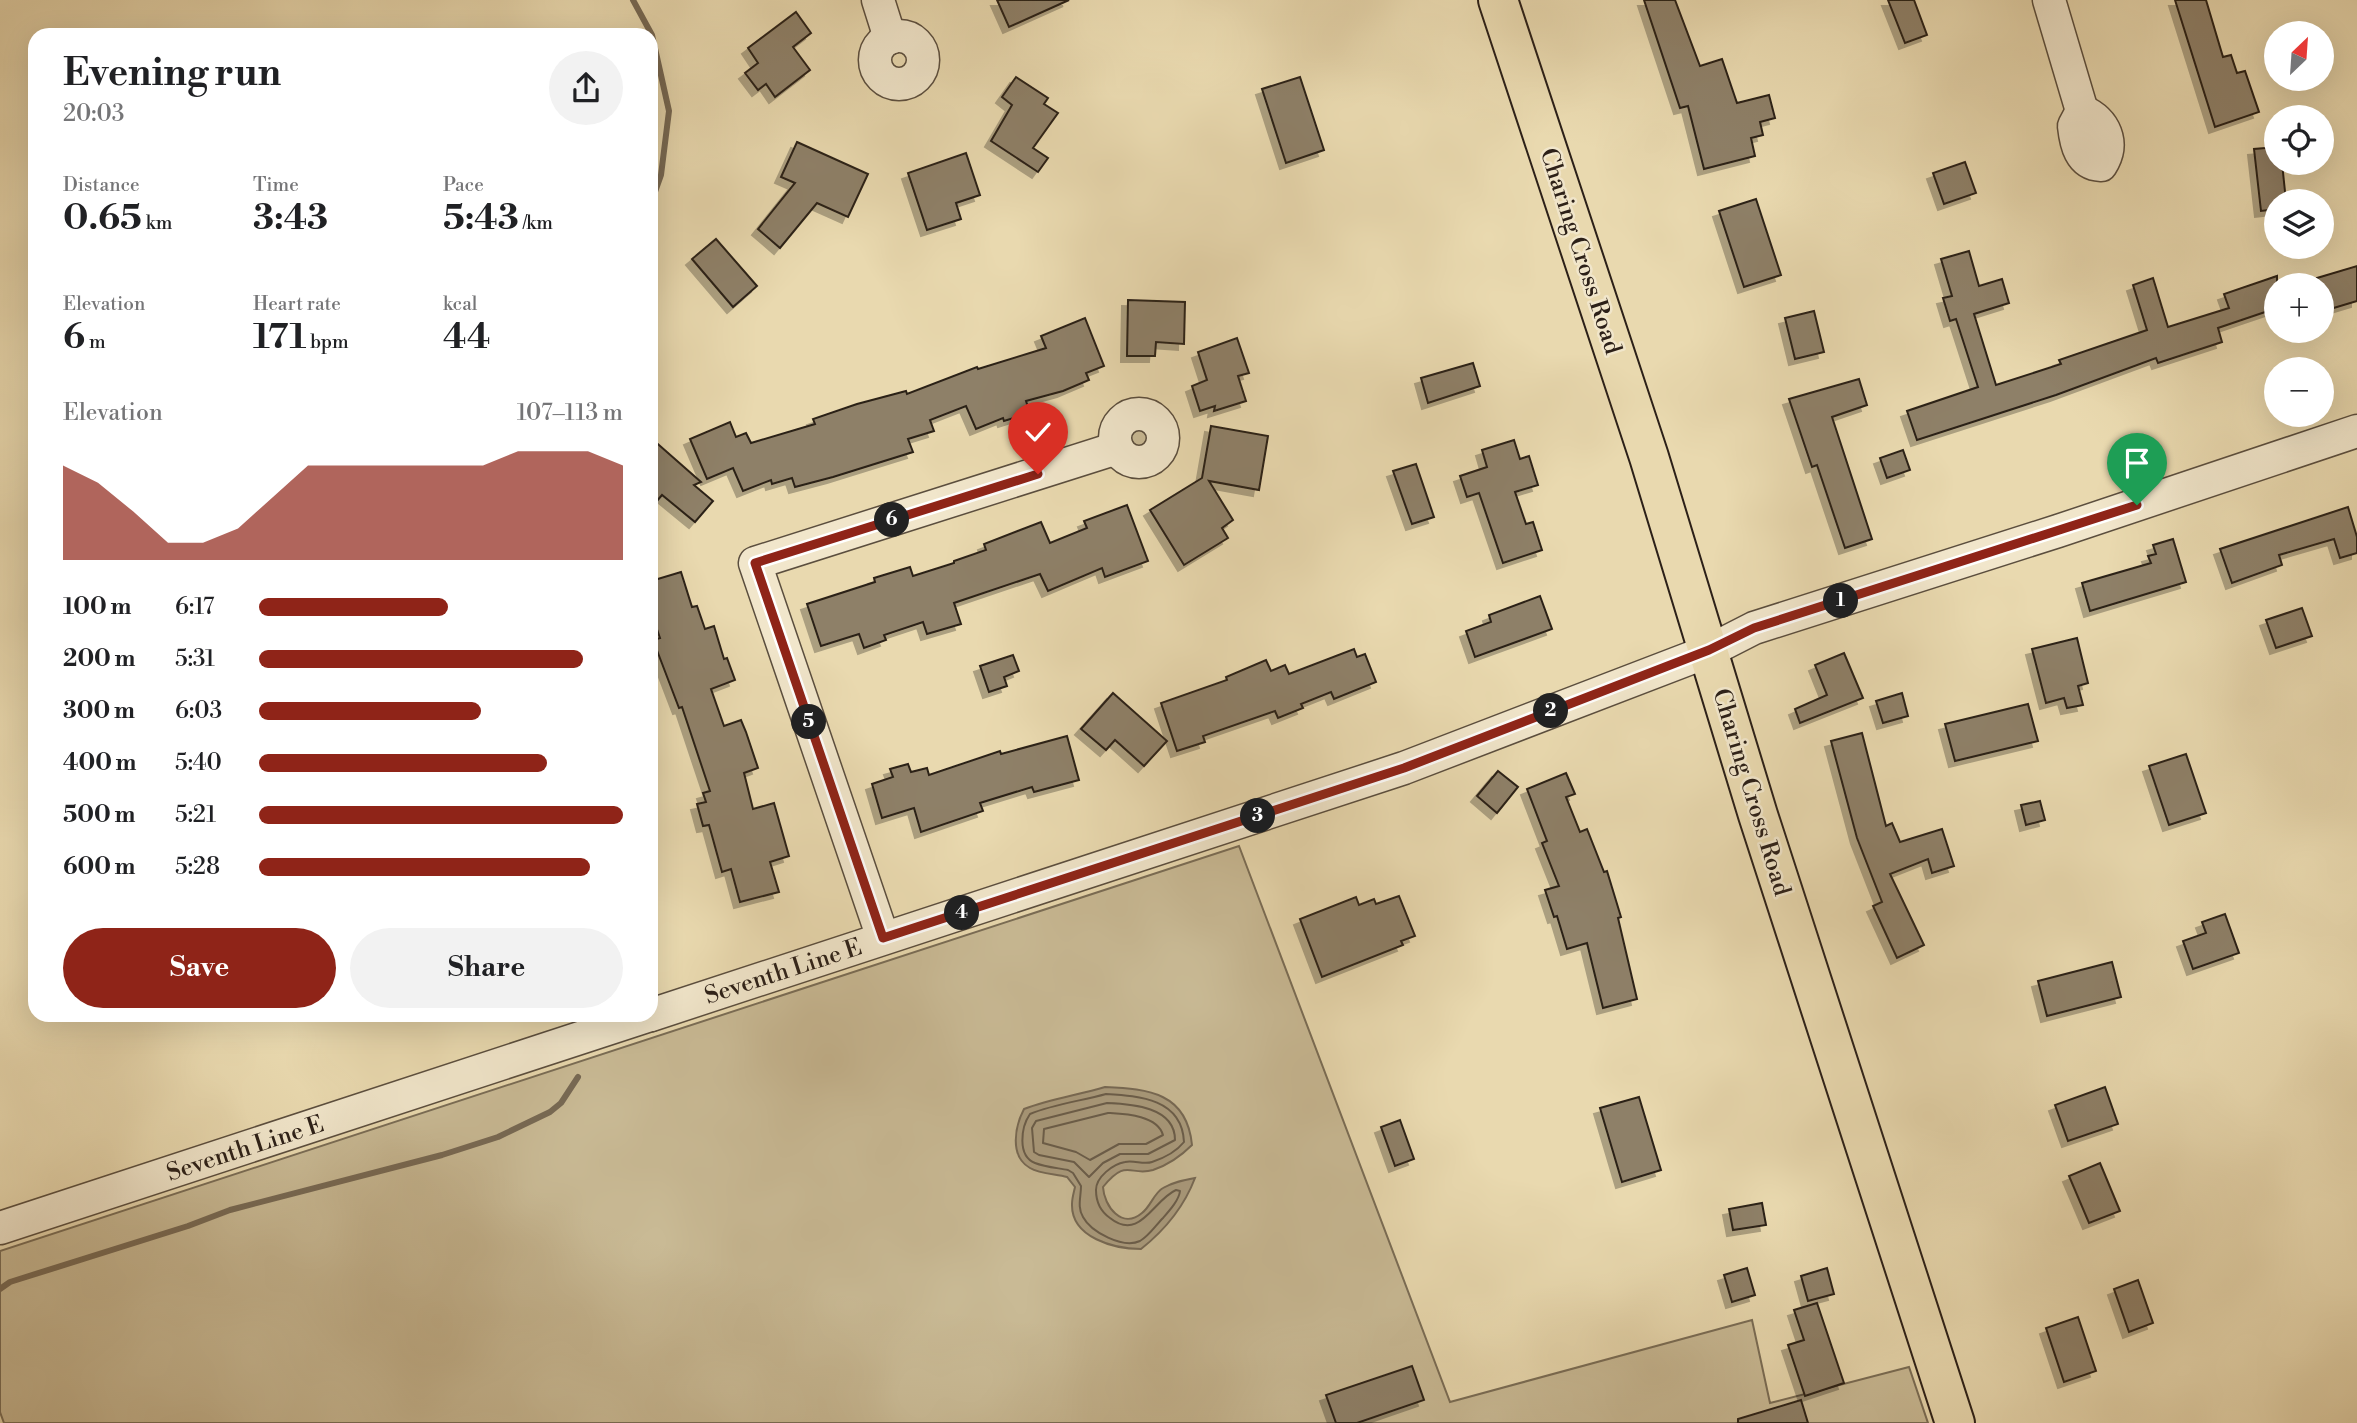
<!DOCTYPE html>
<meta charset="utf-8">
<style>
:root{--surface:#fff;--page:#f2f2f2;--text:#202124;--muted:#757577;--accent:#8f2418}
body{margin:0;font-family:"Libre Bodoni",serif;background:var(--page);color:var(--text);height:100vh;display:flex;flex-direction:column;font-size:26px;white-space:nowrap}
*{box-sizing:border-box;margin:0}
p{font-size:23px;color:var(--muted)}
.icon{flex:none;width:38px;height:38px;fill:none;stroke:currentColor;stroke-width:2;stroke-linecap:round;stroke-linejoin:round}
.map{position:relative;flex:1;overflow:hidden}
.details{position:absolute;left:28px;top:28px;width:630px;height:994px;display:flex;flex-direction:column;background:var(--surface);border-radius:21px;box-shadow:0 7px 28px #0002}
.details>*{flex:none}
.needle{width:46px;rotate:25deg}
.tools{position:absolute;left:2264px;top:21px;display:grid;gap:14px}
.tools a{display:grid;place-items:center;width:70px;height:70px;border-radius:50%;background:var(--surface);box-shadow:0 7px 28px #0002;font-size:35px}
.pin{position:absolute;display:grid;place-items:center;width:60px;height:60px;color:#fff;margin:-72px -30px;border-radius:50% 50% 50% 0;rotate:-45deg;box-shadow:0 0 7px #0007}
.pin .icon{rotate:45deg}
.km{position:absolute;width:35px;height:35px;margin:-18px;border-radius:50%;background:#222;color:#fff;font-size:19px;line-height:35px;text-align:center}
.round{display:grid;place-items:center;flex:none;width:74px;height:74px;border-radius:37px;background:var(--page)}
.head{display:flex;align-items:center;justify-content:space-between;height:119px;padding:0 35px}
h1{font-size:38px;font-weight:700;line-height:52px}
.metrics{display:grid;grid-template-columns:repeat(3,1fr);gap:10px;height:119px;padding:7px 35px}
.metrics div{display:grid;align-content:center}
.metrics b{font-size:35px;font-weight:700}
.metrics small{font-size:19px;font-weight:400}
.metrics p{font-size:19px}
.chart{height:196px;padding:14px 35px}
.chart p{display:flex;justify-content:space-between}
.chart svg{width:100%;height:126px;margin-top:7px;fill:var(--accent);opacity:.7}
.button{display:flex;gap:14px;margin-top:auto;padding:14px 35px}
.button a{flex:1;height:80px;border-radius:42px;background:var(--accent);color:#fff;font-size:28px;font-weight:700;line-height:80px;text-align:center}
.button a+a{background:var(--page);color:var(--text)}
ul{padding:0 35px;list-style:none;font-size:23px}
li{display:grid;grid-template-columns:112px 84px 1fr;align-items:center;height:52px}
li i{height:18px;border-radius:9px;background:var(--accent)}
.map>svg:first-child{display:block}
</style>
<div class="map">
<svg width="2357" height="1423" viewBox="0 0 2357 1423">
<defs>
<filter id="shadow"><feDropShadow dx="-6" dy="6" stdDeviation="0" flood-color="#0004"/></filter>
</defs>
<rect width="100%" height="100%" fill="#e9d9af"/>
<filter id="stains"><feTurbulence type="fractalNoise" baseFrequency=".00286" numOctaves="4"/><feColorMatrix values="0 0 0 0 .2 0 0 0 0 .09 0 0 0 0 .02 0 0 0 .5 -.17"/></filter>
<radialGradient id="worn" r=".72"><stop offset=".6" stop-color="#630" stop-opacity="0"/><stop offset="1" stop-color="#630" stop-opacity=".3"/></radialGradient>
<!-- green -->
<g fill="#c9ba95" stroke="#7a6d56" stroke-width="2">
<circle cx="1139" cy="439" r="12"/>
<path d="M1239,846L1450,1402L1752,1320L1770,1403L1909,1367L1928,1423H4L0,1412V1251Z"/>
</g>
<!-- water -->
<path fill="#a99a7c" stroke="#776954" stroke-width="2" d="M1105,1087C1149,1089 1187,1093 1192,1145C1181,1156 1168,1165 1153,1170C1130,1177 1127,1157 1103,1187C1104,1206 1122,1230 1142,1213C1151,1206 1154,1193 1163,1188C1173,1182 1184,1180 1195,1178C1184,1207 1165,1230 1141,1249C1115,1249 1071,1238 1072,1204C1072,1198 1074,1192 1075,1187L1067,1177C1056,1174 1040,1174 1030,1168C1009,1156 1015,1126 1024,1109C1050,1099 1078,1095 1105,1087Z"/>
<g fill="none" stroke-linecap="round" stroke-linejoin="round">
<!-- shore -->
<g stroke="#6a5d4a" stroke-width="2">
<path d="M1106,1094C1140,1096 1182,1099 1184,1142C1176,1152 1164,1158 1152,1162C1144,1165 1134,1160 1125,1162C1113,1164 1096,1177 1096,1190C1096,1202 1100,1211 1110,1218C1140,1242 1153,1200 1176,1190L1180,1191C1179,1200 1170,1210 1163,1218C1156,1225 1149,1236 1140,1241C1123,1249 1091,1232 1083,1217C1077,1207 1081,1197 1081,1186L1073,1173L1068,1170C1058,1168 1045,1167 1035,1163C1017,1156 1021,1127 1030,1114C1054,1104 1081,1101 1106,1094Z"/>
<path d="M1107,1103C1132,1104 1175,1107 1175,1140L1148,1154H1120L1103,1163L1089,1177L1074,1162L1039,1155L1034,1152L1032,1128L1036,1121Z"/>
<path d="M1108,1113C1125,1114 1157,1115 1163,1135L1146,1144H1119L1090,1160L1076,1152L1043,1143L1044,1129Z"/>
</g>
<!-- stream -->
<g stroke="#776954" stroke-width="6">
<path d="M633,0L652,35L669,111L661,175L651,203"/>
<path d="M0,1289L10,1282L188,1226L230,1210L442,1155L498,1137L550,1112L561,1103L578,1077"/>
</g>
</g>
<!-- building -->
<g fill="#8e8067" stroke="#2c2018" stroke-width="2" filter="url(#shadow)">
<path d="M997,0H1069L1009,27Z"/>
<path d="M1644,0H1675L1700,66L1722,59L1737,103L1769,95L1775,118L1760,122L1763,135L1751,138L1755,156L1704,169L1688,106L1680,108Z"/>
<path d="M1888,0H1914L1927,35L1905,43Z"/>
<path d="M2175,0H2206L2223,57L2231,55L2237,73L2245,71L2259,112L2215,127Z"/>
<path d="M796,12L811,33L793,47L810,70L775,97L766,84L758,90L745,73L758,63L748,48Z"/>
<path d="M1016,77L1048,98L1044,104L1058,113L1033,148L1048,158L1038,172L991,141L1012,105L1002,97Z"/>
<path d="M1300,77L1324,150L1286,163L1262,89Z"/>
<path d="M797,142L868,174L848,217L817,203L780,248L758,229L795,183L781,177Z"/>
<path d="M2277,147V163H2282L2286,201H2277V209L2261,211L2254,149Z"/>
<path d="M966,153L980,195L956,203L961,219L927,230L908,173Z"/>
<path d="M1965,162L1976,193L1944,204L1933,173Z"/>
<path d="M1756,199L1781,275L1744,287L1719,211Z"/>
<path d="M716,239L757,286L733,307L692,259Z"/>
<path d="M1969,251L1979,286L2002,279L2009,303L1974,314L1996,385L2061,364L2059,360L2147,330L2133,285L2153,278L2168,327L2229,308L2224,294L2277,276V308L2218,328L2222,342L2158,363L2156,358L2056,395L1917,440L1907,411L1978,387L1956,319L1950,321L1943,298L1952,296L1941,259Z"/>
<path d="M2357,266V301L2327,310L2322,296V285H2319L2317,278Z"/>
<path d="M1128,300L1185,302L1184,344L1156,342L1155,356H1127Z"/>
<path d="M1814,311L1824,352L1795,359L1785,318Z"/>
<path d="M1085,318L1104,366L1086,373L1089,380L1063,391L1026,401L1030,413L1004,421L1003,418L976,429L966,406L930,420L934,431L908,439L913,452L833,477L795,487L792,478L772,484L771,480L743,491L733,468L707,479L690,439L730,422L736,437L746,433L751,443L815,424L813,419L857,404L906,391L907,394L977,367L978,369L1046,348L1041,336Z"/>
<path d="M1237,338L1249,373L1238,376L1246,401L1214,411L1215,406L1200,411L1192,386L1207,380L1198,352Z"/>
<path d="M1473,363L1480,386L1428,403L1421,378Z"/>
<path d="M1859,379L1867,405L1832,417L1872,539L1845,548L1817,465L1812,467L1789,399Z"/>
<path d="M1211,426L1268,436L1259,490L1209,481L1233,520L1222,528L1228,538L1184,565L1150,510L1202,478Z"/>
<path d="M651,438L701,482L694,485L713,501L695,522L662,495L651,508Z"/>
<path d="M1514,440L1520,459L1529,456L1538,485L1515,492L1526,524L1533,522L1542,550L1503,563L1479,493L1467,497L1460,476L1487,467L1482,450Z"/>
<path d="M1903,450L1910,470L1887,478L1880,458Z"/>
<path d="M1416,464L1434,517L1412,524L1393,471Z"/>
<path d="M1127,505L1148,561L1105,577L1102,568L1048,591L1040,574L954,603L961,624L927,634L923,622L884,635L886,640L864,648L859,634L821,646L807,604L875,582L874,578L910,567L913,576L954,563V561L986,550L984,544L1041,522L1050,543L1087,528L1084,521Z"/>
<path d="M2348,507L2357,537V553L2340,558L2334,539L2279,555L2282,565L2232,583L2220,549Z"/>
<path d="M2173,539L2186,582L2090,611L2082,583L2151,563L2148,556L2156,554L2153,545Z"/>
<path d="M681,572L692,607L697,606L705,629L714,626L724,659L727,658L735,680L711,689L724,726L741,720L746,732L758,768L744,773L753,809L774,803L789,856L770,862L779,892L740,902L731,869L722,872L709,825L703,826L697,804L706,802L703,793L710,791L682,707L679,708L653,640L660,638L651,612V581Z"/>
<path d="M1540,596L1552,629L1475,657L1466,631L1491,622L1489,615Z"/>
<path d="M2302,608L2312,636L2276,648L2266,620Z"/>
<path d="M2077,638L2088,683L2078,686L2083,705L2067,708L2064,698L2046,703L2032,649Z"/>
<path d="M1354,649L1357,657L1365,654L1376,682L1334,699L1331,692L1301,704L1303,708L1278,718L1275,711L1203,736L1205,742L1177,751L1161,703L1227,680L1226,677L1266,660L1271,671L1285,665L1289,674Z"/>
<path d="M1844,653L1863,698L1800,723L1795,709L1827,695L1815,665Z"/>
<path d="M1013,655L1019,671L1004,677L1007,686L989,692L980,666Z"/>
<path d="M1113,693L1167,741L1144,766L1115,740L1106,750L1081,729Z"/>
<path d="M1902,693L1908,716L1883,723L1876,701Z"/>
<path d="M2028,704L2038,741L1955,761L1945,724Z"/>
<path d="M1862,733L1886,826L1892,823L1900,842L1942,829L1954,866L1932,873L1928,859L1890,874L1924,945L1897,958L1873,906L1882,902L1857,838L1831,741Z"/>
<path d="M1067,736L1079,780L1034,792L1032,787L980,803L983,811L921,832L914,808L882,818L872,784L893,777L890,769L908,764L911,772L927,768L929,775L1000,751L1001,754Z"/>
<path d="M2186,754L2206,813L2169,825L2149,766Z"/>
<path d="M1498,771L1518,787L1497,813L1477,796Z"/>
<path d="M1566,773L1575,794L1566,797L1580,832L1587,829L1604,872L1607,871L1621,917L1618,918L1637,999L1603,1008L1587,943L1567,949L1557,916L1554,917L1545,890L1559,886L1542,843L1547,841L1527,789Z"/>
<path d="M2040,801L2045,820L2026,825L2021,805Z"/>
<path d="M1399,896L1415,936L1401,941L1403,945L1322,977L1300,919L1356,897L1359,905L1374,899L1376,904Z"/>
<path d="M2225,914L2239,953L2193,969L2183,941L2206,933L2202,922Z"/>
<path d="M2112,962L2121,997L2047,1016L2038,981Z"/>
<path d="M2105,1087L2118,1124L2068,1141L2055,1105Z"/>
<path d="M1639,1097L1661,1170L1622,1182L1600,1108Z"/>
<path d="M1400,1120L1414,1159L1395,1166L1381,1127Z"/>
<path d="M2100,1163L2120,1211L2089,1223L2069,1176Z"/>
<path d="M1762,1203L1766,1225L1733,1230L1729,1209Z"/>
<path d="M1747,1268L1755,1295L1732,1302L1724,1275Z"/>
<path d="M1827,1268L1834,1294L1808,1301L1801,1276Z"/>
<path d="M2138,1280L2153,1323L2129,1332L2114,1289Z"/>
<path d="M1817,1303L1844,1383L1805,1396L1788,1345L1804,1340L1794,1310Z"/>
<path d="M2078,1317L2096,1371L2064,1382L2046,1328Z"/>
<path d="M1412,1366L1424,1400L1357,1423H1336L1326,1395Z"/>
<path d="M1801,1400L1808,1423H1738V1419Z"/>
</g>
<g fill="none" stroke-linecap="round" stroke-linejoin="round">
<!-- minor casing -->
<g stroke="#5b4e3e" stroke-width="35">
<g id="minor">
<path d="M878,0L890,38"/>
<path d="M2049,0L2082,111"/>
<circle cx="899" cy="60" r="24"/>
<path d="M2082,111C2105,121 2115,143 2101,165C2080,164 2076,144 2074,126Z"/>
<circle cx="1139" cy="438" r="24"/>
<path d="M883,938L755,563L1117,448"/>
<path d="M651,1015L1404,768L1709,651L1754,628L2058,531L2357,431"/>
<path d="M0,1228L650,1015"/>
</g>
</g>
<!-- major casing -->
<g stroke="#2c2018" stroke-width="42">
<path id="major" d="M1498,0L1649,457L1758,815L1955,1423"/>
</g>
<!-- minor -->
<use href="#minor" stroke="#f1e6cb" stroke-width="32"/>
<!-- major -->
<use href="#major" stroke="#e9d9af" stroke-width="38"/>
</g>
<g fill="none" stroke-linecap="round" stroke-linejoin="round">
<!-- route casing -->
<g stroke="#fff" stroke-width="14">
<path id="route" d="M1038,474L755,563L883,938L1404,768L1709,650L1754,628L2137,505"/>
</g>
<!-- route -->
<use href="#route" stroke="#8f2418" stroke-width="9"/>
</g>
<g text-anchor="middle" stroke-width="5" stroke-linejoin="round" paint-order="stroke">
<!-- street labels -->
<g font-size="24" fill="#2c2018" stroke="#f1e6cb">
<text transform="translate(1581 251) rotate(72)" y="8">Charing Cross Road</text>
<text transform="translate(1752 792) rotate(73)" y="8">Charing Cross Road</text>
<text transform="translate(783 971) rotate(-18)" y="8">Seventh Line E</text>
<text transform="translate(245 1148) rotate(-18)" y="8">Seventh Line E</text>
</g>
</g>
<rect width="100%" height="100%" filter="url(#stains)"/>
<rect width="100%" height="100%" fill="url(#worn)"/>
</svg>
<div class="tools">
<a><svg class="needle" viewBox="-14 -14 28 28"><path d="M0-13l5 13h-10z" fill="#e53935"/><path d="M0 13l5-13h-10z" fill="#757577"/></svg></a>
<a><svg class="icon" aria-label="locate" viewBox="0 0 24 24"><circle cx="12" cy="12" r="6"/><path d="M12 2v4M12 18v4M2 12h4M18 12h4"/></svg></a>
<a><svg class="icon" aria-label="layers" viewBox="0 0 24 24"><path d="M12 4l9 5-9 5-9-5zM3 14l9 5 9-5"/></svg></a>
<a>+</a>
<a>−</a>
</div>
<div class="pin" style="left:2137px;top:505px;background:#1e9e55"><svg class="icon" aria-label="arrive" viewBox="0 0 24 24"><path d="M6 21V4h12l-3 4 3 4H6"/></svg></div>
<div class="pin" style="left:1038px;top:474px;background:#d93025"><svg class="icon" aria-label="check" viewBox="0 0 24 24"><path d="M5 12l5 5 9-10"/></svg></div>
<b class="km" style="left:1841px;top:601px">1</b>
<b class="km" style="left:1551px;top:711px">2</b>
<b class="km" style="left:1258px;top:816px">3</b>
<b class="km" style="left:962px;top:913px">4</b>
<b class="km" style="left:809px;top:722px">5</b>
<b class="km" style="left:892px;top:520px">6</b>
<section class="details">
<div class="head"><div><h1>Evening run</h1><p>20:03</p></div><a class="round"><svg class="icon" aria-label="share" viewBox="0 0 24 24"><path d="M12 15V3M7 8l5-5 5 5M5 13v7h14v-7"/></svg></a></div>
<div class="metrics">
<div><p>Distance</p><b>0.65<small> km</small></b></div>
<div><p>Time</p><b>3:43</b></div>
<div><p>Pace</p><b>5:43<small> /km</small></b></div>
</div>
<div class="metrics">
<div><p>Elevation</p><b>6<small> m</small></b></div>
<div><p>Heart rate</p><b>171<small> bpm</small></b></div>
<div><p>kcal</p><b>44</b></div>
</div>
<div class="chart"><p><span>Elevation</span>107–113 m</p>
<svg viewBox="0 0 160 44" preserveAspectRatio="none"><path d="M0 44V11L10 17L20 27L30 38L40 38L50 33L60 22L70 11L80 11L90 11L100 11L110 11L120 11L130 6L140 6L150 6L160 11V44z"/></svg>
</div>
<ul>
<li><b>100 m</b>6:17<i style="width:52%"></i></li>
<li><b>200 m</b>5:31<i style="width:89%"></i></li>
<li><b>300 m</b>6:03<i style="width:61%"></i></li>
<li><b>400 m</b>5:40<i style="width:79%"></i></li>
<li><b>500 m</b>5:21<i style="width:100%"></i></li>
<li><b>600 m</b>5:28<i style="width:91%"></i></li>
</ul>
<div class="button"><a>Save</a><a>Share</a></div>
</section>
</div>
